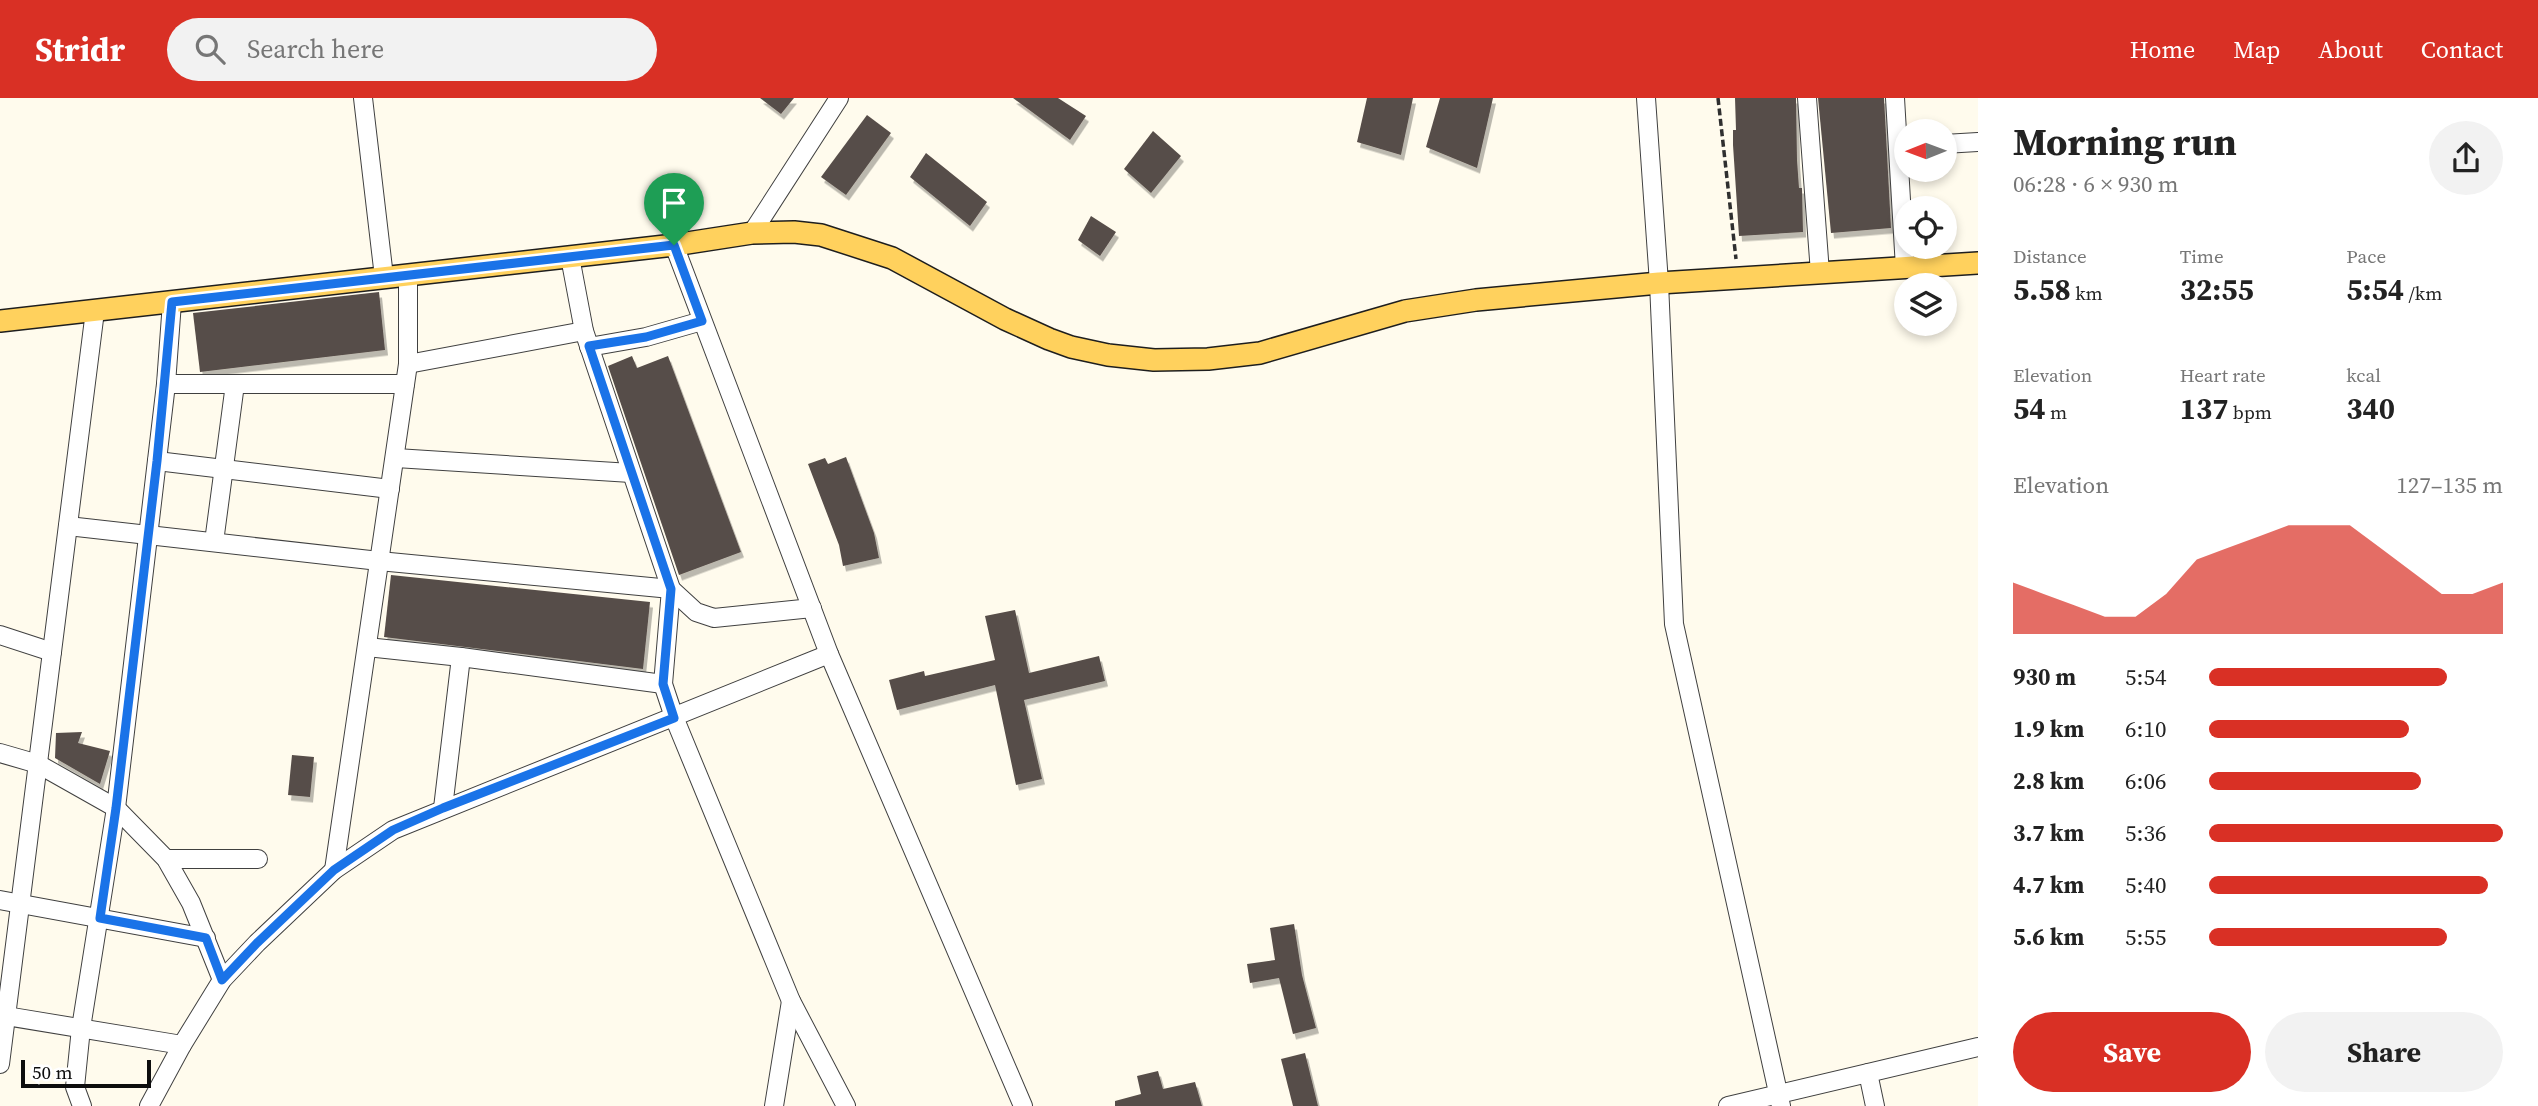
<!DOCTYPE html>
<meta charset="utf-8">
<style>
:root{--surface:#fff;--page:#f2f2f2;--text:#222;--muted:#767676;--accent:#d93025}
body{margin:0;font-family:"Source Serif 4",serif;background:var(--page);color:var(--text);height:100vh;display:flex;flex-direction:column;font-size:26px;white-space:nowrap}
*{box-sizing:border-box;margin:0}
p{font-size:23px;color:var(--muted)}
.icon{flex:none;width:38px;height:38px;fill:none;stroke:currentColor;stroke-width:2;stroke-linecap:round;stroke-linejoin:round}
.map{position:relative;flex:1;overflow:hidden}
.details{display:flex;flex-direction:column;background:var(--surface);width:560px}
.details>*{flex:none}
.needle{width:46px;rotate:269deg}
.controls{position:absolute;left:1894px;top:21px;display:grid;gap:14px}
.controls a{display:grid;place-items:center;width:63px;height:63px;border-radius:50%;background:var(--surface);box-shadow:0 4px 10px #0003;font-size:35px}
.scale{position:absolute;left:21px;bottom:18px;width:130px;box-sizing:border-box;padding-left:7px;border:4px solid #0d0d0d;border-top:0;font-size:19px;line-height:24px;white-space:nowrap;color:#0d0d0d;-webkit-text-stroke:5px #fff;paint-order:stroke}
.pin{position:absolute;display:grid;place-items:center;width:60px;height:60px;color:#fff;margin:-72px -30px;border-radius:50% 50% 50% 0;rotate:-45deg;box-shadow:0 0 7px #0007}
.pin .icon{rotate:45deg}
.round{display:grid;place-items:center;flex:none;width:74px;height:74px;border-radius:37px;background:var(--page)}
.headline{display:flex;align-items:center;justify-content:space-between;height:119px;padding:0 35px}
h1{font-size:38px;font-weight:700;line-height:52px}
.stats{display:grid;grid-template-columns:repeat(3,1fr);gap:10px;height:119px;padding:7px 35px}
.stats div{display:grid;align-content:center}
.stats b{font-size:30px;font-weight:700}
.stats small{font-size:19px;font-weight:400}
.stats p{font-size:19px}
.chart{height:196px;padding:14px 35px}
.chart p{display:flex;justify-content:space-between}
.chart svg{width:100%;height:126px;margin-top:7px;fill:var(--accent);opacity:.7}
.button{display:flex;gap:14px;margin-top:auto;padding:14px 35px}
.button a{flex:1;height:80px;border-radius:42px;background:var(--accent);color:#fff;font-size:28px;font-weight:700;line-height:80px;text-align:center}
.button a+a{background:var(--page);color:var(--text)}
ul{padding:0 35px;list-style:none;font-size:23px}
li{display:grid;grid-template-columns:112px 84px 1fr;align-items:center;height:52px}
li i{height:18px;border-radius:9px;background:var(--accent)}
header{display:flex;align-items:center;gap:42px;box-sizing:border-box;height:98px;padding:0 35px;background:var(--accent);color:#fff}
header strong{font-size:33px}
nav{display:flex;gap:38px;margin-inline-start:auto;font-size:24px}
.search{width:490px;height:63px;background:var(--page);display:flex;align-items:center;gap:18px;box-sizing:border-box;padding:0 24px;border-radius:38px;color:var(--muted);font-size:26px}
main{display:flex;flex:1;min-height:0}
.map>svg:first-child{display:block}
</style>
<header>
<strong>Stridr</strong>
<div class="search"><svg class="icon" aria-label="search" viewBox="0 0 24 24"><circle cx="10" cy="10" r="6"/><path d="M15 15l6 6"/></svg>Search here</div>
<nav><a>Home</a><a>Map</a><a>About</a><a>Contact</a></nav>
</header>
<main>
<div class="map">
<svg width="1978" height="1008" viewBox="0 0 1978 1008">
<defs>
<filter id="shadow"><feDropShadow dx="3" dy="5.5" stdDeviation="0" flood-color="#0004"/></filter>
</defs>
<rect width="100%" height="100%" fill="#fffbed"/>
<!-- building -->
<g fill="#574d48" filter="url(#shadow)">
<path d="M760,0H794L781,16Z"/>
<path d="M1013,0H1058L1086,18L1070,42Z"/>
<path d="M1367,0H1413L1401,57L1357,44Z"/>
<path d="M1440,0H1493L1477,70L1426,49Z"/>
<path d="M1735,0H1796L1797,62L1799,90H1802L1803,134L1739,138L1733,47V32H1736Z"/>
<path d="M1818,0H1884L1891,130L1831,135Z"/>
<path d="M867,17L891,35L846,97L821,79Z"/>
<path d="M1153,33L1181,58L1151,95L1124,71Z"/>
<path d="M926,55L987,104L970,128L910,79Z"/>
<path d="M1091,118L1116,134L1100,158L1078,142Z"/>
<path d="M379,194L385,252L200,274L193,215Z"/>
<path d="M632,258L637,270L668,258L741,454L679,477L608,268Z"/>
<path d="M846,359L874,435L879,460L843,468L839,447L808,366L825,360L828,366Z"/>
<path d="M391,477L650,504L643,571L384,539Z"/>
<path d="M1015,512L1029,575L1099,558L1105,583L1024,602L1042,681L1016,687L995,587L897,612L889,582L924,573L925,578L995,562L985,518Z"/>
<path d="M82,634L78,645L110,653L100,686L55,660L56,635Z"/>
<path d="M292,657L314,659L310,699L288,697Z"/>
<path d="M1294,826L1302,877L1316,930L1293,936L1279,880L1250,885L1247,866L1275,862L1270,830Z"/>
<path d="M1305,955L1318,1008H1293L1281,961Z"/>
<path d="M1158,973L1163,991L1195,984L1202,1008H1115V1003L1141,996L1137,978Z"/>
</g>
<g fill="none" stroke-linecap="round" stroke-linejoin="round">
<!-- minor casing -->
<g stroke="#404040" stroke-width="20">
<g id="minor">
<path d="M363,0L384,179"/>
<path d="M1646,0L1659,185L1674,526L1781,1008"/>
<path d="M1807,0L1820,175"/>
<path d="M1895,0L1905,170"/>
<path d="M1944,46L1978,44"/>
<path d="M752,135L839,0"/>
<path d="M674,147L829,556L1023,1008"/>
<path d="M570,159L584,233L671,491L663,586L674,619L791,903L846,1008"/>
<path d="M589,249L646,239L702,223"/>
<path d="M408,266L584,233"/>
<path d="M166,286H405"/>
<path d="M396,360L631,375"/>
<path d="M157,363L390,391"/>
<path d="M68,428L379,463L671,491L696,514L714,520L812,510"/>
<path d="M214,444L235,286"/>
<path d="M0,537L52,554"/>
<path d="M367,549L461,559"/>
<path d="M0,655L38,666L116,710L166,761L191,805L222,882"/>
<path d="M443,710L461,559L663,586"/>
<path d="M166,761H258"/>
<path d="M334,772L408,266V177"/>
<path d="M0,802L206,840"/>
<path d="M0,917L182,947"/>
<path d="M0,966L95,213"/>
<path d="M1868,975L1875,1008"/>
<path d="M82,1008L75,989L81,930L116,710L166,286L172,204"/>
<path d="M149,1008L182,947L222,882L257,845L334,772L393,732L829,556"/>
<path d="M774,1008L791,903"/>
<path d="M1728,1008L1978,949"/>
</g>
</g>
<!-- major casing -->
<g stroke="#1e1e1e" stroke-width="24">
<path id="major" d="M0,223L674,147L752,135L794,134L821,137L892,160L1005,221L1049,241L1071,249L1108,257L1154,262L1208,261L1260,255L1405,213L1476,202L1659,185L1978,165"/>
</g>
<!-- path -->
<path stroke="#2f2f2f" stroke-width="3.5" stroke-dasharray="7 3.5" stroke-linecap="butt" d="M1718,0L1736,161"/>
<!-- minor -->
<use href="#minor" stroke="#fff" stroke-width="18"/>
<!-- major -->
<use href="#major" stroke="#ffd15d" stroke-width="21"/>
</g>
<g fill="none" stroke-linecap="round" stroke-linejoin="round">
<!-- route casing -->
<g stroke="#fff" stroke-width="14">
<path id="route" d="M674,147L702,223L646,239L589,248L671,491L663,586L674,620L443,710L393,732L334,772L257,845L222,882L206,840L100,820L116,710L157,363L172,204Z"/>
</g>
<!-- route -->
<use href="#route" stroke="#1a73e8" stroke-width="9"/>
</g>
</svg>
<div class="controls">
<a><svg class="needle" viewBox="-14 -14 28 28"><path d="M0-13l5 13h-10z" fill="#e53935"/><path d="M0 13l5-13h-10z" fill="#767676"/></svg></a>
<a><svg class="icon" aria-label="locate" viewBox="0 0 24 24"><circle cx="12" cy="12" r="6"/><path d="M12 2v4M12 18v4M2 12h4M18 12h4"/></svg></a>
<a><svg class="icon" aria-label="layers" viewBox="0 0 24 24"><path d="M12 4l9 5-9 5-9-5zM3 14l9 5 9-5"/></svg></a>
</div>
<div class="scale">50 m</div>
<div class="pin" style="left:674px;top:147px;background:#1e9e55"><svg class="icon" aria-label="arrive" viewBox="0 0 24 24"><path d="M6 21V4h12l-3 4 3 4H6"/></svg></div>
</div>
<section class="details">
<div class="headline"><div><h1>Morning run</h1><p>06:28 · 6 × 930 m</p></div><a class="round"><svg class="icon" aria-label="share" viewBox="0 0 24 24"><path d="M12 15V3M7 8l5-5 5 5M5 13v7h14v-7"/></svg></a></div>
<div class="stats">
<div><p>Distance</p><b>5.58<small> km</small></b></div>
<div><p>Time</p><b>32:55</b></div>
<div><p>Pace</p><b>5:54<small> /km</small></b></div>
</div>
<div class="stats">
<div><p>Elevation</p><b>54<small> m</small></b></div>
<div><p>Heart rate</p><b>137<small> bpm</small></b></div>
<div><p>kcal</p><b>340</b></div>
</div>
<div class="chart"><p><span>Elevation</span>127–135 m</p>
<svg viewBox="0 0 160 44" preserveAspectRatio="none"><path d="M0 44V26L10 30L20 34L30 38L40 38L50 30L60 18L70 14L80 10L90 6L100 6L110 6L120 14L130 22L140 30L150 30L160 26V44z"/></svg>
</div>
<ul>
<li><b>930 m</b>5:54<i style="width:81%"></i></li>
<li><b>1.9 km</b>6:10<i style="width:68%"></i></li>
<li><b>2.8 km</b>6:06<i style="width:72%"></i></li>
<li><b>3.7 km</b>5:36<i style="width:100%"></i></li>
<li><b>4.7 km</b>5:40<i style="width:95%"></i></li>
<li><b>5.6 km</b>5:55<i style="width:81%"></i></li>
</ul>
<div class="button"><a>Save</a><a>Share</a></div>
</section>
</main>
